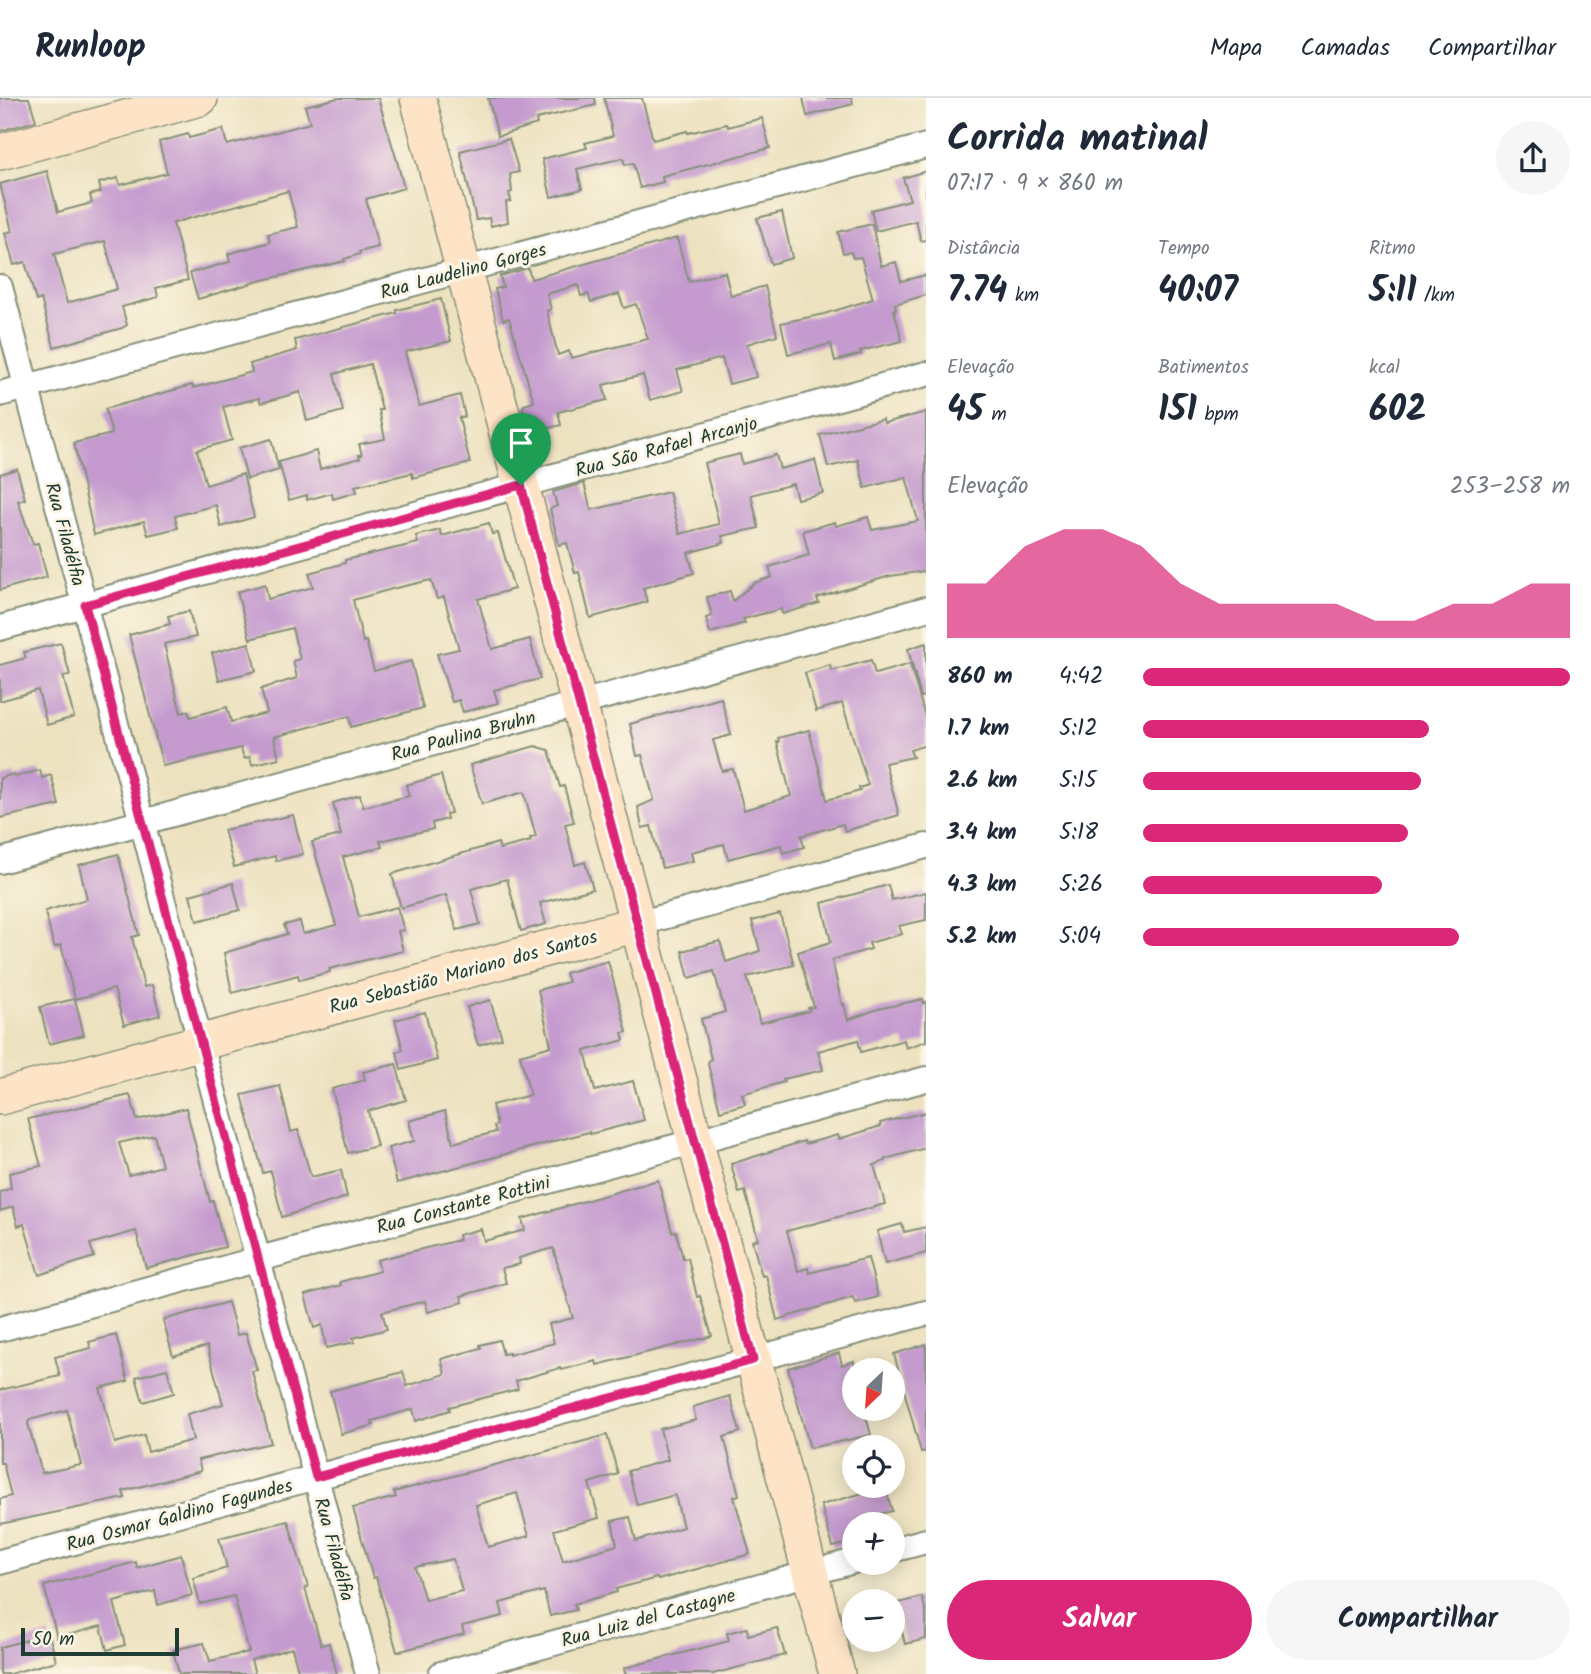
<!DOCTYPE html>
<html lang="pt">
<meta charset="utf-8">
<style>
:root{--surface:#fff;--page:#f6f6f7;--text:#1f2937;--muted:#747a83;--line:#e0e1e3;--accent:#db2777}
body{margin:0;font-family:Kalam,sans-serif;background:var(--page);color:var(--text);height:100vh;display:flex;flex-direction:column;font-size:26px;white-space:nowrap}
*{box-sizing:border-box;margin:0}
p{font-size:23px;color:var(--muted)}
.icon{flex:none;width:38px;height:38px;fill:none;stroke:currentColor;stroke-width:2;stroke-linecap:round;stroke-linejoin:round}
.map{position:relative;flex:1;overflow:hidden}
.details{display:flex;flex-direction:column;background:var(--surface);width:665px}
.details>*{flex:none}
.needle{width:46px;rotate:205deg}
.buttons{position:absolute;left:842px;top:1260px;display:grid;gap:14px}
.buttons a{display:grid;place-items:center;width:63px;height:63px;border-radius:50%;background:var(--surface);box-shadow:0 4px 18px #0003;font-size:35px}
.scale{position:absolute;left:21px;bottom:18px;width:158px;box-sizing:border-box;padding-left:7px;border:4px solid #1f3d34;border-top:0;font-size:19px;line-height:24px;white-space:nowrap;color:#1f3d34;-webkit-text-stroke:5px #fcf5e5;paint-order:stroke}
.pin{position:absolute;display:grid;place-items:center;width:60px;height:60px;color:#fff;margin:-72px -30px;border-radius:50% 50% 50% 0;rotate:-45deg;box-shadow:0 0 7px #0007}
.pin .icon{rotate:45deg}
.round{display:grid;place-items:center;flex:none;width:74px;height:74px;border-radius:37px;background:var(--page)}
.overview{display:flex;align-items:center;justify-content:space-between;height:119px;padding:0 21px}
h1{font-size:38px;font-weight:800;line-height:52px}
.figures{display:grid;grid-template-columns:repeat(3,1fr);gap:10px;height:119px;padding:7px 21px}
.figures div{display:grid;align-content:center}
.figures b{font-size:35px;font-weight:800}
.figures small{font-size:19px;font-weight:400}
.figures p{font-size:19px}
.chart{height:196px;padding:14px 21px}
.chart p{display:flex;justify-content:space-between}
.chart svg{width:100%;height:126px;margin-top:7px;fill:var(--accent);opacity:.7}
.primary-button{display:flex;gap:14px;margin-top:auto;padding:14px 21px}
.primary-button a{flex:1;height:80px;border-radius:42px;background:var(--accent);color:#fff;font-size:28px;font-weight:800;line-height:80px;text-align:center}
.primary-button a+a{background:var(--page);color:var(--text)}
ul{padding:0 21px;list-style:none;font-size:23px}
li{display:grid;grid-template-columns:112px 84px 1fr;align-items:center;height:52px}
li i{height:18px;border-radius:9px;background:var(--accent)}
header{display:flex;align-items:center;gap:42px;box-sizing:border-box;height:98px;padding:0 35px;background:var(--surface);border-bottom:2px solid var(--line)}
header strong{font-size:33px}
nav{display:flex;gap:38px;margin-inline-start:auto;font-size:24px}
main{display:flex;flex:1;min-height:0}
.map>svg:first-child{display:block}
</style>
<header>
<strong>Runloop</strong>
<nav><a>Mapa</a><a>Camadas</a><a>Compartilhar</a></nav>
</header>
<main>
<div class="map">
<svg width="926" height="1576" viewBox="0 0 926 1576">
<rect width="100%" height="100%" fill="#fcf5e5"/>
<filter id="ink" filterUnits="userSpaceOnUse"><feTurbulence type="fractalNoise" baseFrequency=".0143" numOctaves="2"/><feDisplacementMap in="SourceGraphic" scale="14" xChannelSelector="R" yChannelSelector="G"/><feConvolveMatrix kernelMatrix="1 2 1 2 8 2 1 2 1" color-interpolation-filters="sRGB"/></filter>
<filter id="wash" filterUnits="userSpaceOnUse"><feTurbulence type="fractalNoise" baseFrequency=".00686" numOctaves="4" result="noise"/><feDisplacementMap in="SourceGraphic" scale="28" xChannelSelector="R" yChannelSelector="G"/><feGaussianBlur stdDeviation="1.57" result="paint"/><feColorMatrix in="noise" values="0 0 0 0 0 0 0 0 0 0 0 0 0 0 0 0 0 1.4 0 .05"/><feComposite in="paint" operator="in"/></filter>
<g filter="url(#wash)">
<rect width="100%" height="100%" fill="#ede2c0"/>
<g id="blocks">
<!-- building -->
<g fill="#c59bcf" fill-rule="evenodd">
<path d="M0,0H29L36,23L0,33Z"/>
<path d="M338,0H378L397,63L404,90L366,101L378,149L359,154L360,156L344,161L345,163L259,183L198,201L190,175L230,164L228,156L270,144L268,136L298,129L288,93L173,125L188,182L156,190L158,199L122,209L127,227L122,230L54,249L41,201L36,203L25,164L14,167L5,135L12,133L0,86L47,73L58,114L92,105L90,97L101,94L99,85L118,80L120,87L167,75L159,44L188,36L189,40L223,31L227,47L310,25L305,8ZM105,143L117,191L67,205L54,156Z"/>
<path d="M488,0H595L596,7L536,21L537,26L498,38Z"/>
<path d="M604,0H642L653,42L687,33L688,35L727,26L728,29L762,20L770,50L662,78L663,84L640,90L633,65L625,67L623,60L577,71L582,91L551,99L542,61L587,50L585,45L613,38Z"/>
<path d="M803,0H852L853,6L807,18Z"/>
<path d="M509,41L519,74L510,76L512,94L509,95L511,103L506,104L508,124L491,128L489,120L476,122L460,53Z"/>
<path d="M926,73V142L921,143L916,123L876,133L871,112L910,102L903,80Z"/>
<path d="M782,114L792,160L771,166L757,120Z"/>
<path d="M872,126L881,168L896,164L901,183L926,177V197L895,206L896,212H894L902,243L860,253L861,256L835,263L831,246L788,256L781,225L824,216L873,201L861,159L853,160L851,154L843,155L838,134Z"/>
<path d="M677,140L689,184L725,174L731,198L765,188L777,237L747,246L756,279L729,286L722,260L677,272L683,293L650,302L643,277L603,287L607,302L558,314L561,327L529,335L523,310L524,307L534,304L509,220L503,222L495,191L503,189L500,178L528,170L531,181ZM578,187L581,198L588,196L591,204L619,196L624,210L636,206L648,241L571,260L569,253L558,257L547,213L551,211L547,196Z"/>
<path d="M441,201L451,243L405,254L419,308L460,297L465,318L459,320L470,365L413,380L412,375L355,388L357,394L333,401L332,395L307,402V397L289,402L279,364L316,353L320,371L360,360L359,357H362L359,346L385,341L379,312H382L370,266L334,276L343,313L307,323L300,294L261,305L259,300L223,309L232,342L197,352L206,387L243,376L254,419L221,429L216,407L175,418L178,430L148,437L144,423L94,437L74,345L112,336L105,311L192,287L193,290L252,274L250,266L297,252L295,242L397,215V212Z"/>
<path d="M926,314V473L890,478L817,500L819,505L782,516L781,511L743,521L745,525L710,535L706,520L712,518L707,499L730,493L733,503L754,485L772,479L769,469L809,457L803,433L835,424L836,428L868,419L872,432L918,423L906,379L865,390L858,362L828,369L820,337L883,321L884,325Z"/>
<path d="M271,341L279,372L247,381L239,350Z"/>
<path d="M740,356L742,366L776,357L780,371L815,362L823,395L797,401L793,386L751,397L759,430L722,438L724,445L688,455L694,475L643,490L647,504L590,520L579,474L575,475L567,445L559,447L550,411L557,408L553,394L584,385L591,412L669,394L680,436L719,426L704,365Z"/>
<path d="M17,371L25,401L18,403L33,446L38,445L47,479L0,492V376Z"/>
<path d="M489,425L492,436L498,435L514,491L478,501L492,551L530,541L540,581L494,592L498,605L463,614L459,602L452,604L437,556L459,551L444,499L437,501L431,482L392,491L353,502L363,544L366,543L374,573L411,563L423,610L351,629L349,618L274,639L279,660L252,667L250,659L244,660L241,650L163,668L129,537L170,526L168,518L189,513L196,539L164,546L181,615L188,613L190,619L227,609L231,624L267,615L261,591L297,580L293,563L300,561L292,530L250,541L237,494L265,486L268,501L313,489L309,475L345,465V462L418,445L416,438L440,432L442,438Z"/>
<path d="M61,545L70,577L63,578L74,619L47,627L38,592L0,603V567L26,560L24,554Z"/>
<path d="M249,545L256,573L219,582L212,555Z"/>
<path d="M926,545V598L921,599L908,551Z"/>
<path d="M871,562L875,576L910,566L926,622V647L910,652L913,659L885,665L899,717L845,733L843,726L801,738L804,749L783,755L781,747L728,761L724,746L691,754L693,763L662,770L651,728L642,730L638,709L654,702L642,657L637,658L630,626L721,600L731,637L713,642L722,673L733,671L744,712L791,698L777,644H779L778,640L809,632L827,702L860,693L859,690L868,687L842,605L816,613L805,575L830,567L831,573Z"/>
<path d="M535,648L549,652L560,689L564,688L574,724L565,726L575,767L585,764L593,791L540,805L546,826L521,833L507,781L471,791L480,826L457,832L446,797L401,810L392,776L498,745L500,751L531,743L530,740L536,739L524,694L482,706L470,667Z"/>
<path d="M40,672L42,680L51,677L59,707L0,720V680L14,676L15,679Z"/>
<path d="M441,677L451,715L446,716L447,721L432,725L433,731L380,743L382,749L343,759L359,819L397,809L404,832L398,833L403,853L329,871L330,874L299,882L298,877L232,895L224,855L287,836L284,827L300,823L303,836L336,827L312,744L341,737L333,705L360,697L363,709L409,698L406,687Z"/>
<path d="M293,717L303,756L276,763L275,758L234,769L224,732Z"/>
<path d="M118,756L139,837L132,839L144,889L152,887L160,917L124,927L114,891L75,901L61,847L55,849L53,845L45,813L87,801L79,767Z"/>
<path d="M233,785L240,812L197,823L190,797Z"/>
<path d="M888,787L892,802L926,794V822L899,828L902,836L869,845L871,851L832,862L842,907L844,906L848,922L878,911L923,901L924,905L926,904V943L906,950L904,942L861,954L858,942L818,953L823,972L783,981L784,984L742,996L745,1006L720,1013L708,966L709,962L711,961L701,921L725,914L714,873L689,880L682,853L720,843L726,864L760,853L752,823L780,816L794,867L747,879L760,925L809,913L808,910L814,909L798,854L831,844L822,805Z"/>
<path d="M608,863L627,934L622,935L624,942L585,953L595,993L633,983L644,1022L590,1036L589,1034L397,1085L388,1050L414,1043L409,1023L445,1013L453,1045L496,1034L494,1028L497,1027L492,1007L530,997L520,957L551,948L538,892L568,884L565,875Z"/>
<path d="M75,901L84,937L49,946L40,909Z"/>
<path d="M490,902L502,940L478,947L467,909Z"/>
<path d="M425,914L437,962L401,972L397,954L403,952L395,922Z"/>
<path d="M396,966L406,1002L368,1013L377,1048L348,1055L332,991L365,982L363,974Z"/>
<path d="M280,988L291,1034L298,1032L311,1079L341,1072L347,1099L282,1119L271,1073L263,1075L242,997Z"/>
<path d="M130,997L137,1022L186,1010L210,1104L213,1103L225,1149L146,1170L136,1133L90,1146L94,1159L39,1177L24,1126L18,1128L13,1109L0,1113V1094L11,1090L9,1075L41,1068L28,1021ZM154,1037L162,1068L129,1077L119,1045Z"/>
<path d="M926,1014V1050L885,1061V1063L874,1067L885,1106L787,1133L798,1173L808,1170L809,1175L868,1160L878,1199L855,1205L853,1199L777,1222L766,1177L762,1178L752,1143L758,1141L745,1093L739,1095L731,1066L804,1043L805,1046L838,1037L839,1041L881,1028L880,1025Z"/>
<path d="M658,1082L672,1134L676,1133L683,1161L688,1160L697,1199L700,1198L712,1238L597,1267L596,1263L561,1272L560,1270L516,1283L518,1291L449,1309L450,1312L416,1323L413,1311L372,1323L374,1327L341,1336L330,1293L403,1274L407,1288L445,1276L441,1261L481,1250L480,1247L499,1242L503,1256L509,1255V1257L554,1245L549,1226L573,1220L553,1150L519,1160L520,1166L502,1170L506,1185L461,1198L463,1204L428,1214L425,1203L382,1214L387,1231L353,1240L355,1244L326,1250L322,1227L314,1230L305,1197L341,1187L340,1184L380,1173L377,1162L459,1142L458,1137L481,1131L484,1143L525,1132L522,1121Z"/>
<path d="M902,1126L904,1134L926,1129V1155L885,1166L877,1133Z"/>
<path d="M228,1204L237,1237L246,1235L257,1272L252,1273L271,1345L198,1362L201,1373L123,1393L125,1400L0,1426V1401L11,1398L3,1365H0V1292L60,1278L55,1259L91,1250L89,1244L116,1237L128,1283L100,1290L115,1345L144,1337L148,1354L193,1342L187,1316L223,1306L207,1248L173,1258L163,1222ZM67,1312L81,1367L42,1375L28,1326L29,1322Z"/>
<path d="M926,1246V1353L921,1354L894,1256Z"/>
<path d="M839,1255L842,1267L854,1263V1311H864L871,1337L810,1350L788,1270Z"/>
<path d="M167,1271L174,1295L143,1304L136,1279Z"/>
<path d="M730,1298L740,1334L724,1339L739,1397L734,1399L750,1456L658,1482L657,1480L616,1491L617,1494L574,1506L576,1512L550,1518L544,1493L500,1505L503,1518L462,1528L464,1536L397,1554L376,1479L373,1480L353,1410L396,1399L394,1394L607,1337L618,1376L589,1385L599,1420L554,1432L563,1463L617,1447L612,1423L630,1419L636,1443L683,1429L675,1397L637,1407L628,1373L668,1362L660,1331L696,1322L693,1309ZM517,1395L529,1438L488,1449L476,1407ZM453,1461L462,1493L425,1502L415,1469Z"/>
<path d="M869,1388H885L892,1413L858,1421L859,1426H854V1444L833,1449L821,1407L870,1393Z"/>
<path d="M288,1423L308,1489L305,1490L321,1547L329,1545L337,1576H299L292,1550L251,1562L255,1576H179L173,1552L204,1545L210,1563L249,1554L234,1498L200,1506L193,1480L227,1470L219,1440Z"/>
<path d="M181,1457L192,1497L158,1507L155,1493L114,1504L125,1547L107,1552L101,1528L57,1540L44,1488L136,1464L137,1470Z"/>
<path d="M922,1499L926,1514V1541L905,1546L895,1506Z"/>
<path d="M747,1530L748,1537L777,1530L785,1557L713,1576H625L624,1570L729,1543L727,1535Z"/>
<path d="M49,1536L56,1563L9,1576H0V1549Z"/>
</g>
</g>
</g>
<g filter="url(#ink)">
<use href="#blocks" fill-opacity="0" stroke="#86907a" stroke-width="2"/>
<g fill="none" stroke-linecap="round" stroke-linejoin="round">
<!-- street casing -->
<g stroke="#86907a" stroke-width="28">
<g id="street">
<path d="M0,189L368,1576"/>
<path d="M0,296L926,48"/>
<path d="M0,530L926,276"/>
<path d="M0,763L926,511"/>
<path d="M637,826L926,748"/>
<path d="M0,1231L926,981"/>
<path d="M892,1452L926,1443"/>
<path d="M0,1464L926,1215"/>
<path d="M441,1576L854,1463"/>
</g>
</g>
<!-- secondary casing -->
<g stroke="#86907a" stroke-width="38">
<g id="secondary">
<path d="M418,0L837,1576"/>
<path d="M0,54L200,0"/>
<path d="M0,999L637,826"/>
</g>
</g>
<!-- street -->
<use href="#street" stroke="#fff" stroke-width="24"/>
<!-- secondary -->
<use href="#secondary" stroke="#fee4c6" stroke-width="35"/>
</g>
</g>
<g fill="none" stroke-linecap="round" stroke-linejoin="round" filter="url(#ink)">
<!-- route casing -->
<g stroke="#fff" stroke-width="14">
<path id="route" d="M521,387L753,1262L316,1379L85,507Z"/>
</g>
<!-- route -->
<use href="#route" stroke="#db2777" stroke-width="9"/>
</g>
<g text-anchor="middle" stroke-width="6" stroke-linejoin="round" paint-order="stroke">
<!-- street labels -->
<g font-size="19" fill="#1f3d34" stroke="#fcf5e5">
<text transform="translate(463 172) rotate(-15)" y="7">Rua Laudelino Gorges</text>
<text transform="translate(666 348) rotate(-15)" y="7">Rua São Rafael Arcanjo</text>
<text transform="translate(66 436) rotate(75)" y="7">Rua Filadélfia</text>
<text transform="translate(463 637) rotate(-15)" y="7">Rua Paulina Bruhn</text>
<text transform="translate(463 873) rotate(-15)" y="7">Rua Sebastião Mariano dos Santos</text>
<text transform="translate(463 1106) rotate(-15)" y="7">Rua Constante Rottini</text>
<text transform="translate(179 1416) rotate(-15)" y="7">Rua Osmar Galdino Fagundes</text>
<text transform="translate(335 1451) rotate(75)" y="7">Rua Filadélfia</text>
<text transform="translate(648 1519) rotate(-15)" y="7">Rua Luiz del Castagne</text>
</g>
</g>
</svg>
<div class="buttons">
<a><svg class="needle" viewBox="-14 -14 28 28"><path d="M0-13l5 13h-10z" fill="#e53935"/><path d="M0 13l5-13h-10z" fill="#747a83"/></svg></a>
<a><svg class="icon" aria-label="locate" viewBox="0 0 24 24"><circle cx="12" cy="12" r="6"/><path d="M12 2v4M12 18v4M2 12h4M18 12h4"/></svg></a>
<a>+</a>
<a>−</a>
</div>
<div class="scale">50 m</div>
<div class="pin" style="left:521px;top:387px;background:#1e9e55"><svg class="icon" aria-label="arrive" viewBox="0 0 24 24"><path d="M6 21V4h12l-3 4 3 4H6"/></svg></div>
</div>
<section class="details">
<div class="overview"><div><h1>Corrida matinal</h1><p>07:17 · 9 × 860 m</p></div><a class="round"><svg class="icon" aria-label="share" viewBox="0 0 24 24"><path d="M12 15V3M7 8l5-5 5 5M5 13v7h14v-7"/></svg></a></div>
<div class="figures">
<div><p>Distância</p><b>7.74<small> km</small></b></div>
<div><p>Tempo</p><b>40:07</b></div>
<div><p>Ritmo</p><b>5:11<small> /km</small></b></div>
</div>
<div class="figures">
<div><p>Elevação</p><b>45<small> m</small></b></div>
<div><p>Batimentos</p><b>151<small> bpm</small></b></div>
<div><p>kcal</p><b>602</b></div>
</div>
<div class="chart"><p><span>Elevação</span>253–258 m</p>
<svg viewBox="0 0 160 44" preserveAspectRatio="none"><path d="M0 44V25L10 25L20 12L30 6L40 6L50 12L60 25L70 32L80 32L90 32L100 32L110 38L120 38L130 32L140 32L150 25L160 25V44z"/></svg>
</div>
<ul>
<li><b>860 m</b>4:42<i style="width:100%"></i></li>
<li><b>1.7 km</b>5:12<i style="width:67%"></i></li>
<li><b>2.6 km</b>5:15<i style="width:65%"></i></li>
<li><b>3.4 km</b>5:18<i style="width:62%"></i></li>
<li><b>4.3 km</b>5:26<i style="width:56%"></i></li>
<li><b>5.2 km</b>5:04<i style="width:74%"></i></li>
</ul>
<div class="primary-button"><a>Salvar</a><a>Compartilhar</a></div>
</section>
</main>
